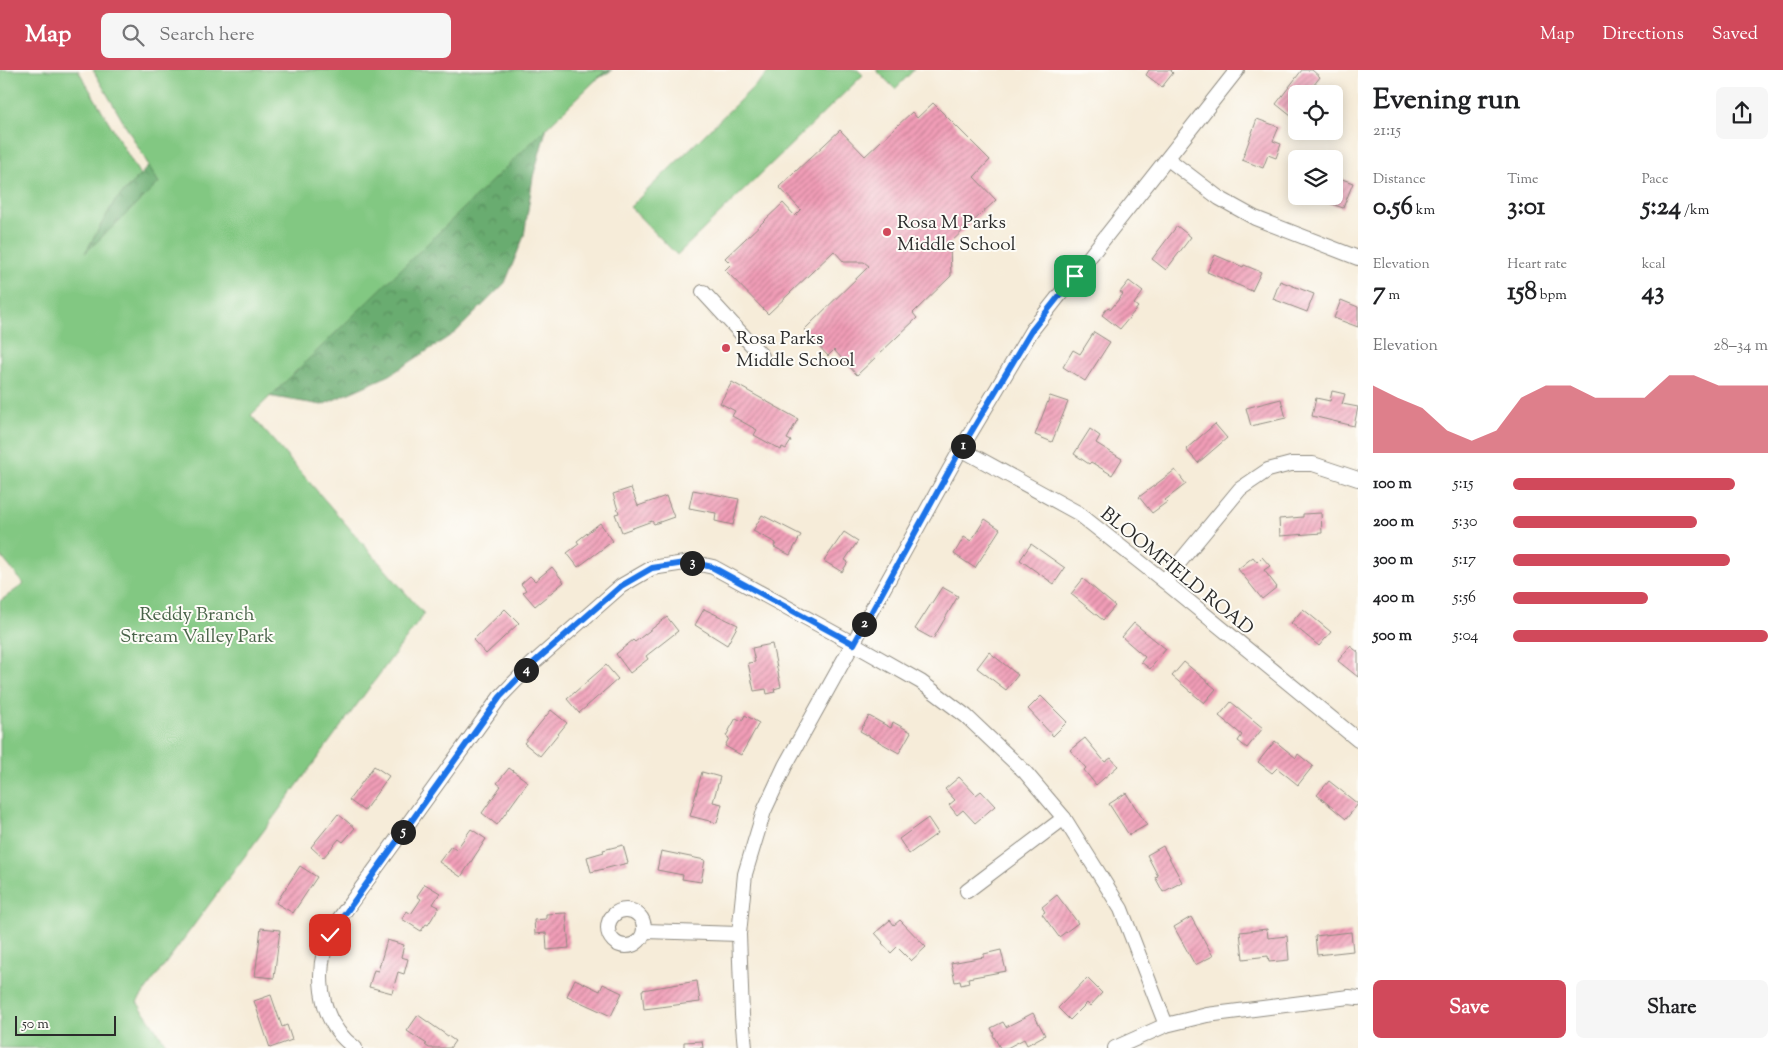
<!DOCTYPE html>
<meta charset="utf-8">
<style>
:root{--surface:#fff;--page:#f6f6f6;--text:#202124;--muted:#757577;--accent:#d1495b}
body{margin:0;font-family:"Sorts Mill Goudy",serif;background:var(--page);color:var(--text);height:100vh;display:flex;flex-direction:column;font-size:19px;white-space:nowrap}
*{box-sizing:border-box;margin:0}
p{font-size:16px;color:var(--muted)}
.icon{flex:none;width:28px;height:28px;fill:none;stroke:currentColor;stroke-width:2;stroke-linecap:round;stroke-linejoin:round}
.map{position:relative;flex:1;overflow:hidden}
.panel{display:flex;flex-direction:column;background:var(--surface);width:425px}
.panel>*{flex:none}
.buttons{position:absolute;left:1288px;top:15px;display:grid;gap:10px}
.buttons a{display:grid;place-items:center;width:55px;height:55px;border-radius:8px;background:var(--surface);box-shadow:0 2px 12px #0003;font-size:25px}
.scale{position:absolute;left:15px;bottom:12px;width:101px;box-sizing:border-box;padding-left:5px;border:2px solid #2b2b2b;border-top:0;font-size:14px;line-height:18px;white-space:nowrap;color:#2b2b2b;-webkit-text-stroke:4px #fdfcf7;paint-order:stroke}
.pin{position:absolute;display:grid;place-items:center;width:42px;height:42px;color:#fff;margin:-21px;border-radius:10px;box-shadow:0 2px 8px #0006}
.km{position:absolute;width:25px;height:25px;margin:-12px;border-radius:50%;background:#222;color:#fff;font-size:14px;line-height:25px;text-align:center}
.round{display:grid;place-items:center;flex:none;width:52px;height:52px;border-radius:8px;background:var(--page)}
.head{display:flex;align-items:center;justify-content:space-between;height:85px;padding:0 15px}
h1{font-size:28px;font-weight:800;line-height:38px}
.stats{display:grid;grid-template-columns:repeat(3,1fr);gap:8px;height:85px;padding:5px 15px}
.stats div{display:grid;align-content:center}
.stats b{font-size:25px;font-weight:800}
.stats small{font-size:14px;font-weight:400}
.stats p{font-size:14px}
.chart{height:140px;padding:10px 15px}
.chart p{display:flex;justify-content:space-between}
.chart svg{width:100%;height:90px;margin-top:5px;fill:var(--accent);opacity:.7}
.cta{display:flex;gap:10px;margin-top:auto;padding:10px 15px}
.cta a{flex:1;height:58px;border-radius:8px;background:var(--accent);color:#fff;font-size:20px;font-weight:800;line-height:58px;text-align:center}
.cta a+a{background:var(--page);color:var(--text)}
ul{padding:0 15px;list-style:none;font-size:16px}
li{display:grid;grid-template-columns:80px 60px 1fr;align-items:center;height:38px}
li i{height:12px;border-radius:6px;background:var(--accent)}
header{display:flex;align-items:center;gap:30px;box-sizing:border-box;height:70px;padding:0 25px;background:var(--accent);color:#fff}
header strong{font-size:24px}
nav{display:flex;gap:28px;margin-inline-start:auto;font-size:18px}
.search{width:350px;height:45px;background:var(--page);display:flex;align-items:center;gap:12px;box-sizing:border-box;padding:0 18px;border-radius:8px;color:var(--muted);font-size:19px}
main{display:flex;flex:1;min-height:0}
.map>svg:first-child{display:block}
</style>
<header>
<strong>Map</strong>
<div class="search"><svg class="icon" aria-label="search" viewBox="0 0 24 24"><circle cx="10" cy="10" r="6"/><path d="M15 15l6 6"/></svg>Search here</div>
<nav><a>Map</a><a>Directions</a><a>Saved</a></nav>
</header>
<main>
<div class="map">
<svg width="1358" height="978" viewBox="0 0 1358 978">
<defs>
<pattern id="forest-crowns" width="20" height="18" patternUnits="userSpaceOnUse" patternTransform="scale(1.25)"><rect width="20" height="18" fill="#69ac70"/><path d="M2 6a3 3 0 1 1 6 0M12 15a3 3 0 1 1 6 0" fill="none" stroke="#578c5c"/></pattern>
<pattern id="building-hatch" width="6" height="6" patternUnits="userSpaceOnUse" patternTransform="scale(1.25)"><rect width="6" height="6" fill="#f19db7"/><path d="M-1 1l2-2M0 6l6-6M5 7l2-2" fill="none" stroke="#c38095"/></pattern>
</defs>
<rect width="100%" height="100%" fill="#fdfcf7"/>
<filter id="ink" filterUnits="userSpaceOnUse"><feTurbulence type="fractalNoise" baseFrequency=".02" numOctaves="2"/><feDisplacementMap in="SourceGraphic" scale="10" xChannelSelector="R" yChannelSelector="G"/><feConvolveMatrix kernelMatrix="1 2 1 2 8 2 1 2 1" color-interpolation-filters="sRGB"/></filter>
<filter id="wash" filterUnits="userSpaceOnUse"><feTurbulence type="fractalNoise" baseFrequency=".0096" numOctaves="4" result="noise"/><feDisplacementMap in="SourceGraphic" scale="20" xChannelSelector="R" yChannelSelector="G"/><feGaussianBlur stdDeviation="1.12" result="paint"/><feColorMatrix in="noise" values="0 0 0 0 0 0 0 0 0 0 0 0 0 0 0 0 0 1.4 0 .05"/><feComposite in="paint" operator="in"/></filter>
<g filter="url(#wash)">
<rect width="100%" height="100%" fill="#f6ecd9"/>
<!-- forest -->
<path fill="url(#forest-crowns)" stroke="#4a6c4e" d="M241,0H612L575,23L548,53L533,107L524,166L505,213L456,262L390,305L322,335L231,320L31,274L114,132Z"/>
<!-- green -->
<g fill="#82c882" stroke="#567a56">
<path d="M0,0H78L140,105L114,132L85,183L159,113L93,0H606L251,345L424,544L137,932L169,978H0V531L24,514L0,485Z"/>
<path d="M771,0H858L863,5L677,185L630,137Z"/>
<path d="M876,0H914L895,19Z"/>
</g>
<g id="blocks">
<!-- building -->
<g fill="url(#building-hatch)">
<path d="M1149,0H1172L1171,1L1173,3L1162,17L1146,5Z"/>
<path d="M1302,0H1312L1320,7L1307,24H1296V50L1276,34Z"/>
<path d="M933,33L990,90L974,107L996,130L950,173L951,206L913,243L917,248L857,305L834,280L828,286L804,260L869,196L864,192H844L834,181L768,244L725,200L731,194L725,188L783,133L795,146L801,140L779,117L840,60L865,86L912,42L917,48Z"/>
<path d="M1257,49L1279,57L1273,71L1281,74L1276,88L1268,85L1263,98L1242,90Z"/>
<path d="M1334,106L1353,113L1343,138L1324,131L1326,126H1334Z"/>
<path d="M1177,156L1191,167L1166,200L1152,189Z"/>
<path d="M1215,185L1243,197L1244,195L1261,202L1252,221L1207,202Z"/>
<path d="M1129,211L1143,222L1134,234L1138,237L1120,259L1102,245L1108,237L1111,239L1123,224L1120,222Z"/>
<path d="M1280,211L1314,224L1307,242L1273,229Z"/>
<path d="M1341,230L1358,237V257L1334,248Z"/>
<path d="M1094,262L1110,272L1085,311L1063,297L1073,280L1080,284Z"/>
<path d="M732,312L798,349L787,369L791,371L786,379L782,377L781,380L754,365L757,360L732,346L735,341L720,333Z"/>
<path d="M1332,321L1345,324L1342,334L1358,337L1354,356L1312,346L1316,328L1330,331Z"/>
<path d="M1050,326L1068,332L1052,372L1035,365Z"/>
<path d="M1281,329L1286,348L1251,356L1246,338Z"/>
<path d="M1215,354L1227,368L1198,393L1186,379Z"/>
<path d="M1090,359L1100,366L1096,373L1122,389L1112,405L1091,392L1089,394L1074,384Z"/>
<path d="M1175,400L1186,414L1165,430L1167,432L1152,443L1139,427Z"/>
<path d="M631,418L638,436L666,426L674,447L654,454L652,451L622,462L615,444L619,443L613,424Z"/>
<path d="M693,420L739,429L733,455L715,451L716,443L689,438Z"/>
<path d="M1321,443L1322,463L1280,466L1279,449L1303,447V444Z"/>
<path d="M762,445L801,465L790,485L774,477L776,473L753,461Z"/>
<path d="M985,449L1000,459L975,498L954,484L964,467L971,471Z"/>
<path d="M600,453L613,471L578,497L567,483L579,474L577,471Z"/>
<path d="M844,462L858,471L845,490L848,492L842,502L824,491Z"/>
<path d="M1031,474L1065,498L1054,514L1020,490Z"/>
<path d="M1253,487L1257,492L1262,487L1270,496L1264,500L1277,517L1262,529L1238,499Z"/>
<path d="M552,497L564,512L535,536L523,522L526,520L521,514L530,506L535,511Z"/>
<path d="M1083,509L1115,536L1103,550L1071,524Z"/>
<path d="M942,517L958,526L933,569L915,559Z"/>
<path d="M505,539L519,553L486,584L473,570Z"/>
<path d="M704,539L738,555L727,575L695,555Z"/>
<path d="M1303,539L1331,562L1319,576L1291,553Z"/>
<path d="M667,547L678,561L646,586L648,589L630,603L616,584L633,570L635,572Z"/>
<path d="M1134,553L1166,579L1150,599L1141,592L1145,587L1122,567Z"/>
<path d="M772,574L781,617L774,619L775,622L767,624L766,619L754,621L748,593L755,592L752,578Z"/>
<path d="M1350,576L1358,582V607L1338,591Z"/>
<path d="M989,582L1018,605L1006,620L977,598Z"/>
<path d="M1184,592L1216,619L1204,633L1172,606Z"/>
<path d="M606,595L618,609L579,643L567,629Z"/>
<path d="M1041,626L1067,652L1053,666L1028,639Z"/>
<path d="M1231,632L1263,658L1247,678L1238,671L1242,665L1219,646Z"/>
<path d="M551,640L567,653L540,686L524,673Z"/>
<path d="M745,645L759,653L741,685L725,676L729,668L726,666L736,648L742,651Z"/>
<path d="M869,646L891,658L893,652L911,662L899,683L860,661Z"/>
<path d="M1085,668L1105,692L1111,688L1118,696L1096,715L1084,700L1086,698L1070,680Z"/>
<path d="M1275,671L1296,688L1298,684L1313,696L1298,715L1277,698L1272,703L1258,692Z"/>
<path d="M374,696L389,706L364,741L349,730Z"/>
<path d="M509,698L528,712L497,755L482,743L501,716L497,713Z"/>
<path d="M702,702L720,707L713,732L722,734L717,753L690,746Z"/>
<path d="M959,707L976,725L981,721L995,736L975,753L963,740L957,745L949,735L955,730L945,719Z"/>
<path d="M1329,711L1358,734L1346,749L1317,725Z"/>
<path d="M1126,723L1147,755L1129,765L1109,734Z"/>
<path d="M338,744L355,758L343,772L339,769L323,788L311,777Z"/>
<path d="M928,748L938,763L909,784L899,769Z"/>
<path d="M471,759L486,769L461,807L439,792L451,776L456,780Z"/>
<path d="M623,775L628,793L591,802L587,787L604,782L603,780Z"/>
<path d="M1163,776L1182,812L1163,822L1155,807L1158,806L1147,785Z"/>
<path d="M661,781L705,790L701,812L682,809L683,805L657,800Z"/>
<path d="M300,796L317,807L293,843L276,833Z"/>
<path d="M425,814L440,823L433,834L439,837L428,855L426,854L421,861L402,849L407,841L411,844L421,829L417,826Z"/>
<path d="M1057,825L1078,853L1059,867L1042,844L1045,842L1042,837Z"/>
<path d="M566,843L569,878L547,880L546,863L535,864L534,850L546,849V844Z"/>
<path d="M1191,847L1213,886L1195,895L1174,857Z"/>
<path d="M890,850L894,855L900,850L926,877L911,891L897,877L891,883L882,873L883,872L875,863Z"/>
<path d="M261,858L280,860L274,908L255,906Z"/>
<path d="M1267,859L1268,868L1287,866L1289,890L1269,892L1268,886L1243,889L1240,862Z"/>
<path d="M1351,862L1353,881L1317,885L1315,866Z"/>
<path d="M387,870L404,875L401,887L408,889L404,904L398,902L392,923L369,917L374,900L378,901Z"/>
<path d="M1001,880L1006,901L968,908L969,913L961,915L960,911L955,912L951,893L984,887V884Z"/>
<path d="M1087,908L1102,923L1090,936L1087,933L1070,950L1058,938Z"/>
<path d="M575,909L600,921L603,914L622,923L611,946L567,926Z"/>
<path d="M697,911L700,932L644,939L642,920Z"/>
<path d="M271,925L282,957L287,955L292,970L270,978L254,931Z"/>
<path d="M1033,943L1045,965L1027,975L1024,969L1007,978H1000L993,965L994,964L991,958L1003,952L1006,957Z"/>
<path d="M418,945L455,971L450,978H429L425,975L427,974L407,961Z"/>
<path d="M702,971L703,978H684V972Z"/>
</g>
</g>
</g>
<g filter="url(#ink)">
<use href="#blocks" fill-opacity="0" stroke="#908c82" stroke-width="1"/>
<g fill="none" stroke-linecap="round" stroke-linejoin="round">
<!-- minor casing -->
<g stroke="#908c82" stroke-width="16">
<g id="minor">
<path d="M1168,89L1219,128L1255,148L1358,188"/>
<path d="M703,222L762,286"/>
<path d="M961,379L1078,443L1164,511L1358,670"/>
<path d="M1164,511L1240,419L1268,400L1291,394H1313L1358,409"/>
<path d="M967,821L1064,748"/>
<circle cx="626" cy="858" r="18"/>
<path d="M645,861L739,864"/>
<path d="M355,978C316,950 313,895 334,856L500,627L531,595L621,516L652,498L691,492L713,497L854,574L921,612L966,646L1025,702L1064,748L1121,839L1166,955"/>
<path d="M745,978L742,945L739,864L745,804L764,741L785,696L961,379L1032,260L1237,0"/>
<path d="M1115,978L1166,955L1207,945L1349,927L1358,928"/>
</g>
</g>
<!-- minor -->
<use href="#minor" stroke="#fff" stroke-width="14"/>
</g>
</g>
<g fill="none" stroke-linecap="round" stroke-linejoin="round" filter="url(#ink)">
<!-- route casing -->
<g stroke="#fff" stroke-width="10">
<path id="route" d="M330,865L500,627L531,595L621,516L652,498L691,492L712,497L854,574L961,379L1032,260L1075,206"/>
</g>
<!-- route -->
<use href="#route" stroke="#1a73e8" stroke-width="6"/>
</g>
<!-- markers -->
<g fill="#d1495b" stroke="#fdfcf7" stroke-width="2">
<circle cx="887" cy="162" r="5"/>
<circle cx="726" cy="278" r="5"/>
</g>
<g text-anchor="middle" stroke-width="4" stroke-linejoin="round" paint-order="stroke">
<!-- poi labels -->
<g font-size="19" fill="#2b2b2b" stroke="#fdfcf7" text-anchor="start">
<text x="897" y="158">Rosa M Parks<tspan x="897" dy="22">Middle School</tspan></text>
<text x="736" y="274">Rosa Parks<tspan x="736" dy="22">Middle School</tspan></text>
</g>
<!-- street labels -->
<g font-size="19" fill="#2b2b2b" stroke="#fdfcf7">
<text transform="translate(1178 500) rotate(39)" y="7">BLOOMFIELD ROAD</text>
</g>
<!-- park labels -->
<g font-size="19" fill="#496249" stroke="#fdfcf7">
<text x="197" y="550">Reddy Branch<tspan x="197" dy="22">Stream Valley Park</tspan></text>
</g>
</g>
</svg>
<div class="buttons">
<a><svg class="icon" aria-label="locate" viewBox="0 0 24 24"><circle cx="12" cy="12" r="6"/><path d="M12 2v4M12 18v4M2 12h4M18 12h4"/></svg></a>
<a><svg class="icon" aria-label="layers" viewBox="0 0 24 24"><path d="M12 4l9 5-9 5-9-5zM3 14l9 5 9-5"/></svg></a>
</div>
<div class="scale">50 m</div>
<div class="pin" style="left:1075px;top:206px;background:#1e9e55"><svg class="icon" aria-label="arrive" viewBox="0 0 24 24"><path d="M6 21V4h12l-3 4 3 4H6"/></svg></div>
<div class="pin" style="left:330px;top:865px;background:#d93025"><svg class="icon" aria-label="check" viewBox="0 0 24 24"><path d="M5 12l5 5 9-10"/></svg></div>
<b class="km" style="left:963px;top:376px">1</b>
<b class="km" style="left:864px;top:554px">2</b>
<b class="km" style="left:692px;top:493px">3</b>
<b class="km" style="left:526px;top:600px">4</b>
<b class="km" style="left:403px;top:762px">5</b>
</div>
<section class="panel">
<div class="head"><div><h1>Evening run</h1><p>21:15</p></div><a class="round"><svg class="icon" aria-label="share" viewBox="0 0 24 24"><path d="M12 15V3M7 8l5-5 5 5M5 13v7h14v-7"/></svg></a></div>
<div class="stats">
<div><p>Distance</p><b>0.56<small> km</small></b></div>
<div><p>Time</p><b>3:01</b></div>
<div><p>Pace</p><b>5:24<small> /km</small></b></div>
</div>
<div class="stats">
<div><p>Elevation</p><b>7<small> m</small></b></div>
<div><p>Heart rate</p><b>158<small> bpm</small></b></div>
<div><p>kcal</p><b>43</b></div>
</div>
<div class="chart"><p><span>Elevation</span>28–34 m</p>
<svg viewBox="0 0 160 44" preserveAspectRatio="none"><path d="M0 44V11L10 17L20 22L30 33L40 38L50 33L60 17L70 11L80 11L90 17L100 17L110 17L120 6L130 6L140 11L150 11L160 11V44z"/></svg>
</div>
<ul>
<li><b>100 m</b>5:15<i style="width:87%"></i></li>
<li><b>200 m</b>5:30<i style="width:72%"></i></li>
<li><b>300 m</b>5:17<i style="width:85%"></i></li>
<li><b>400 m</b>5:56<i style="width:53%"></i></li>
<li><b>500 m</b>5:04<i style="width:100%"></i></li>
</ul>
<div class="cta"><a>Save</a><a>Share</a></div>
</section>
</main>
